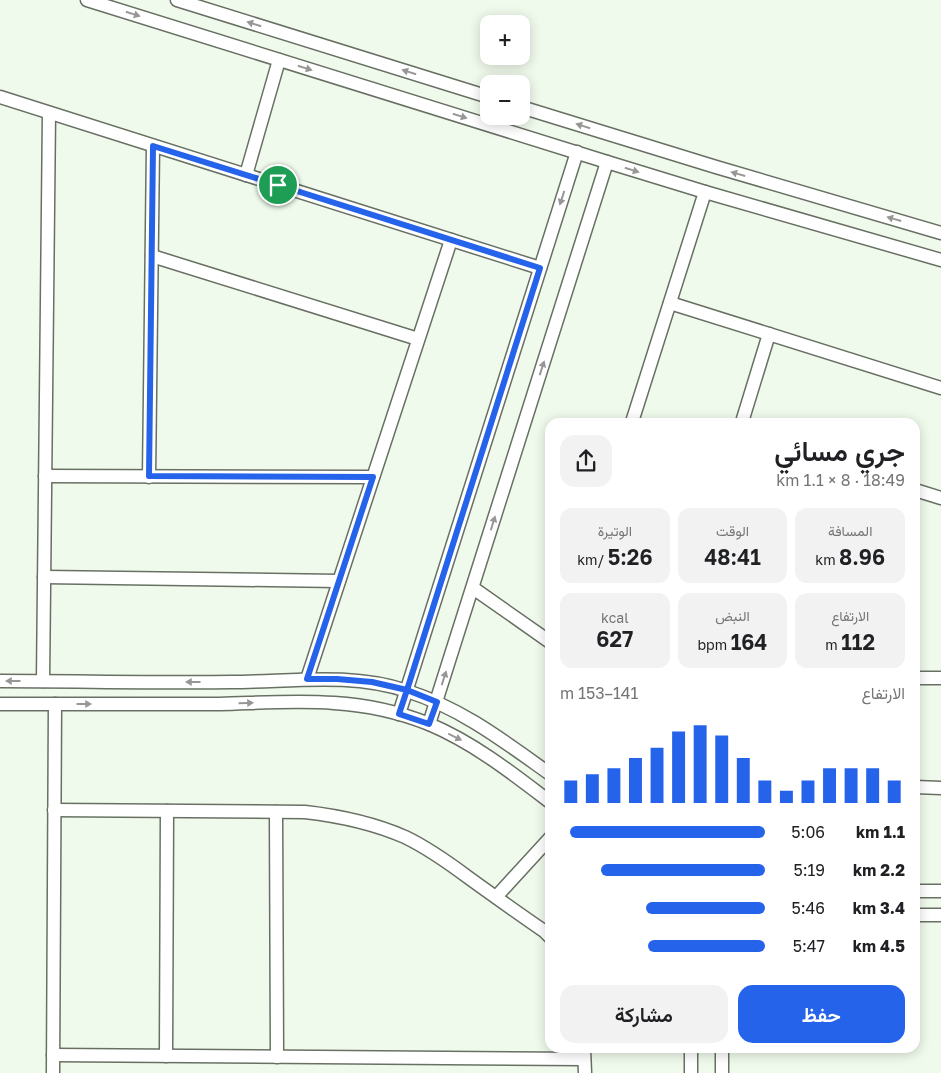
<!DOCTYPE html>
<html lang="ar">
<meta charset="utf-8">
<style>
:root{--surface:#fff;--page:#f2f2f2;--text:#202124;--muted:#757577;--accent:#2563eb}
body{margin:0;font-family:"Golos Text",Vazirmatn,sans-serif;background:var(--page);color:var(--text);direction:rtl;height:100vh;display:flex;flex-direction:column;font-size:19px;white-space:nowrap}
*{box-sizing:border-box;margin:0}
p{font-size:16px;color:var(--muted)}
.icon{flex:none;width:28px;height:28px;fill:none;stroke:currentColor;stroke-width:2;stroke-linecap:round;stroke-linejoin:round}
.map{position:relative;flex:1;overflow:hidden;direction:ltr}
.drawer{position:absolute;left:545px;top:418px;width:375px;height:635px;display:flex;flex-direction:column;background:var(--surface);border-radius:15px;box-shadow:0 2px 12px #0003;direction:rtl}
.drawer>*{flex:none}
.tools{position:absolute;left:480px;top:15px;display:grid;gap:10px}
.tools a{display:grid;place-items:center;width:50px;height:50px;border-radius:10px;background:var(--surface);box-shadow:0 2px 12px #0003;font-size:25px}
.pin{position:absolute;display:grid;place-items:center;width:42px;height:42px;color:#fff;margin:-21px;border:2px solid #fff;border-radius:50%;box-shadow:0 1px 5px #0007}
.round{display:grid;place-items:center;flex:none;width:52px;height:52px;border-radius:15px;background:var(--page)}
.head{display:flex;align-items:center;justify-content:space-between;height:85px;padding:0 15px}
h1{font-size:28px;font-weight:600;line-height:38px}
.figures{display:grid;grid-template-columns:repeat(3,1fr);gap:8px;height:85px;padding:5px 15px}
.figures div{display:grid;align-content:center;border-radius:12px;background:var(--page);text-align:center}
.figures b{font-size:21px;font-weight:600}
.figures small{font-size:14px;font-weight:400}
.figures p{font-size:14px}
.chart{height:140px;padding:10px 15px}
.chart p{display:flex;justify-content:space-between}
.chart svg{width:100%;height:90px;margin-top:5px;stroke:var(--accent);stroke-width:6}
.cta{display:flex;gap:10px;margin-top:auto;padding:10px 15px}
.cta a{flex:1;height:58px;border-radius:15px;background:var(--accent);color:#fff;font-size:20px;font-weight:600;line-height:58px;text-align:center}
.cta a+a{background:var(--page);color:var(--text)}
ul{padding:0 15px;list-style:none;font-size:16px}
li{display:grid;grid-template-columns:80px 60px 1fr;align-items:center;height:38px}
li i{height:12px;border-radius:6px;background:var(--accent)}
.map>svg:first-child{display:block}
</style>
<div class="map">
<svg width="941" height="1073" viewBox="0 0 941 1073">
<rect width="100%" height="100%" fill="#f0faec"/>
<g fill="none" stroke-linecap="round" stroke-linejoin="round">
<!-- minor casing -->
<g stroke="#687064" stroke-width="15">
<g id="minor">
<path d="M87,0L607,162L705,192L941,260"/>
<path d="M177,0L489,97"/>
<path d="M0,97L540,268"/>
<path d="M521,107L716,167L941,233"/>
<path d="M246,175L279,60"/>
<path d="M152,256L418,339"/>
<path d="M670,303L941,388"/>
<path d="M632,422L705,192"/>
<path d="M742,422L769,334"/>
<path d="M45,476L373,477"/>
<path d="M149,477L153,146"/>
<path d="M915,490L941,498"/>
<path d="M44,577L339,581"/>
<path d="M473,588L550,642"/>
<path d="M915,678H941"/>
<path d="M307,679L451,240"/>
<path d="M0,681C77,681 154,683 231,682C290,682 350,672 407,691C461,708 505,742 550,774"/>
<path d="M43,681L49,113"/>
<path d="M0,704C73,704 147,704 220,704C258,703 296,700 334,703C366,705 399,712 429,724C474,743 512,773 550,802"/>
<path d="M399,714L577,152"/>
<path d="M429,724L607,162"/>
<path d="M915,787L941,788"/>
<path d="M54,810L305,812C340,816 373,823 405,837C428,848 449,863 469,878C494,896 519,914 544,931L550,937"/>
<path d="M276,812L277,1057"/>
<path d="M915,891H941"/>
<path d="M496,897L550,838"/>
<path d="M915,915H941"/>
<path d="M584,1048L585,1073"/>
<path d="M691,1048V1073"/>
<path d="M722,1048V1073"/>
<path d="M53,1055L584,1059"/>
<path d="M166,1056L167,811"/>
<path d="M53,1073L55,704"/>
</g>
</g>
<!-- minor -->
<use href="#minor" stroke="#fff" stroke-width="12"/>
</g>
<!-- one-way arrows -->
<defs><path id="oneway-solid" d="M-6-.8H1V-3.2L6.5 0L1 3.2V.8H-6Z" transform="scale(1.25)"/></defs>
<g fill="#979896">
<use href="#oneway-solid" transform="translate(133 14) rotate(17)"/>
<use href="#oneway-solid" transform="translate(254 24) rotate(-163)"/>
<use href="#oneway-solid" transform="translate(305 68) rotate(17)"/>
<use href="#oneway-solid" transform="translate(409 72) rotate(-163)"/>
<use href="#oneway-solid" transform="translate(460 116) rotate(17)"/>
<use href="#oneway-solid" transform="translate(583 126) rotate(-163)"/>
<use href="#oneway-solid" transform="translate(632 170) rotate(17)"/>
<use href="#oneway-solid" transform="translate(738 174) rotate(-164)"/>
<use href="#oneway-solid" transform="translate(562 198) rotate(108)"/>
<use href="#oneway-solid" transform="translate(894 219) rotate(-164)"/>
<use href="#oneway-solid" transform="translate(542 368) rotate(-72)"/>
<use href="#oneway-solid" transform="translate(493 523) rotate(-73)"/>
<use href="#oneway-solid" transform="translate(444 678) rotate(-72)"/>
<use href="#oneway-solid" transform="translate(13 681) rotate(-180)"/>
<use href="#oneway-solid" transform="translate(193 682) rotate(-180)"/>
<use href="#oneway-solid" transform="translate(246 703) rotate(-2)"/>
<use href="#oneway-solid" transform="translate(84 704)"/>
<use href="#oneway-solid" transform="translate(455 737) rotate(26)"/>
</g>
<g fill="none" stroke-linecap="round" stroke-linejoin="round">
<!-- route casing -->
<g stroke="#fff" stroke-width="10">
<path id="route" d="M278,185L153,146L149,476L373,477L307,679H337L372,682L407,690L399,714L429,724L437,702L407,690L540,268L278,185"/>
</g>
<!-- route -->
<use href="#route" stroke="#2563eb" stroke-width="6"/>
</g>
</svg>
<div class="tools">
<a>+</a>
<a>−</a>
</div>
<div class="pin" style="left:278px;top:185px;background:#1e9e55"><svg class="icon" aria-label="arrive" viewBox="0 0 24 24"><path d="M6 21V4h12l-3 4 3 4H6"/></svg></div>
<section class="drawer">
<div class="head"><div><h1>جري مسائي</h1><p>18:49 · 8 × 1.1 km</p></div><a class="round"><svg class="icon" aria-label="share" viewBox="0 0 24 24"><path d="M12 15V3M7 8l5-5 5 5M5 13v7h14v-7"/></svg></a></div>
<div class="figures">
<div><p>المسافة</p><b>8.96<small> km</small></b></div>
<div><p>الوقت</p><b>48:41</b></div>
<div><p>الوتيرة</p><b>5:26<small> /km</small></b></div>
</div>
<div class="figures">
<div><p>الارتفاع</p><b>112<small> m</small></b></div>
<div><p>النبض</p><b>164<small> bpm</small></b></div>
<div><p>kcal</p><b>627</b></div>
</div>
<div class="chart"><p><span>الارتفاع</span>141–153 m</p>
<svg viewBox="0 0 160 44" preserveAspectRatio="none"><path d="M5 44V33M15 44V30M25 44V27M35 44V22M45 44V17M55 44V9M65 44V6M75 44V11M85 44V22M95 44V33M105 44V38M115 44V33M125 44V27M135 44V27M145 44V27M155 44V33"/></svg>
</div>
<ul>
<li><b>1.1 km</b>5:06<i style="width:95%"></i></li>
<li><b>2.2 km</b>5:19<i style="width:80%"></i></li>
<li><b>3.4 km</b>5:46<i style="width:58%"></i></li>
<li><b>4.5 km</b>5:47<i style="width:57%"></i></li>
</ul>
<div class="cta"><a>حفظ</a><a>مشاركة</a></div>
</section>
</div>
